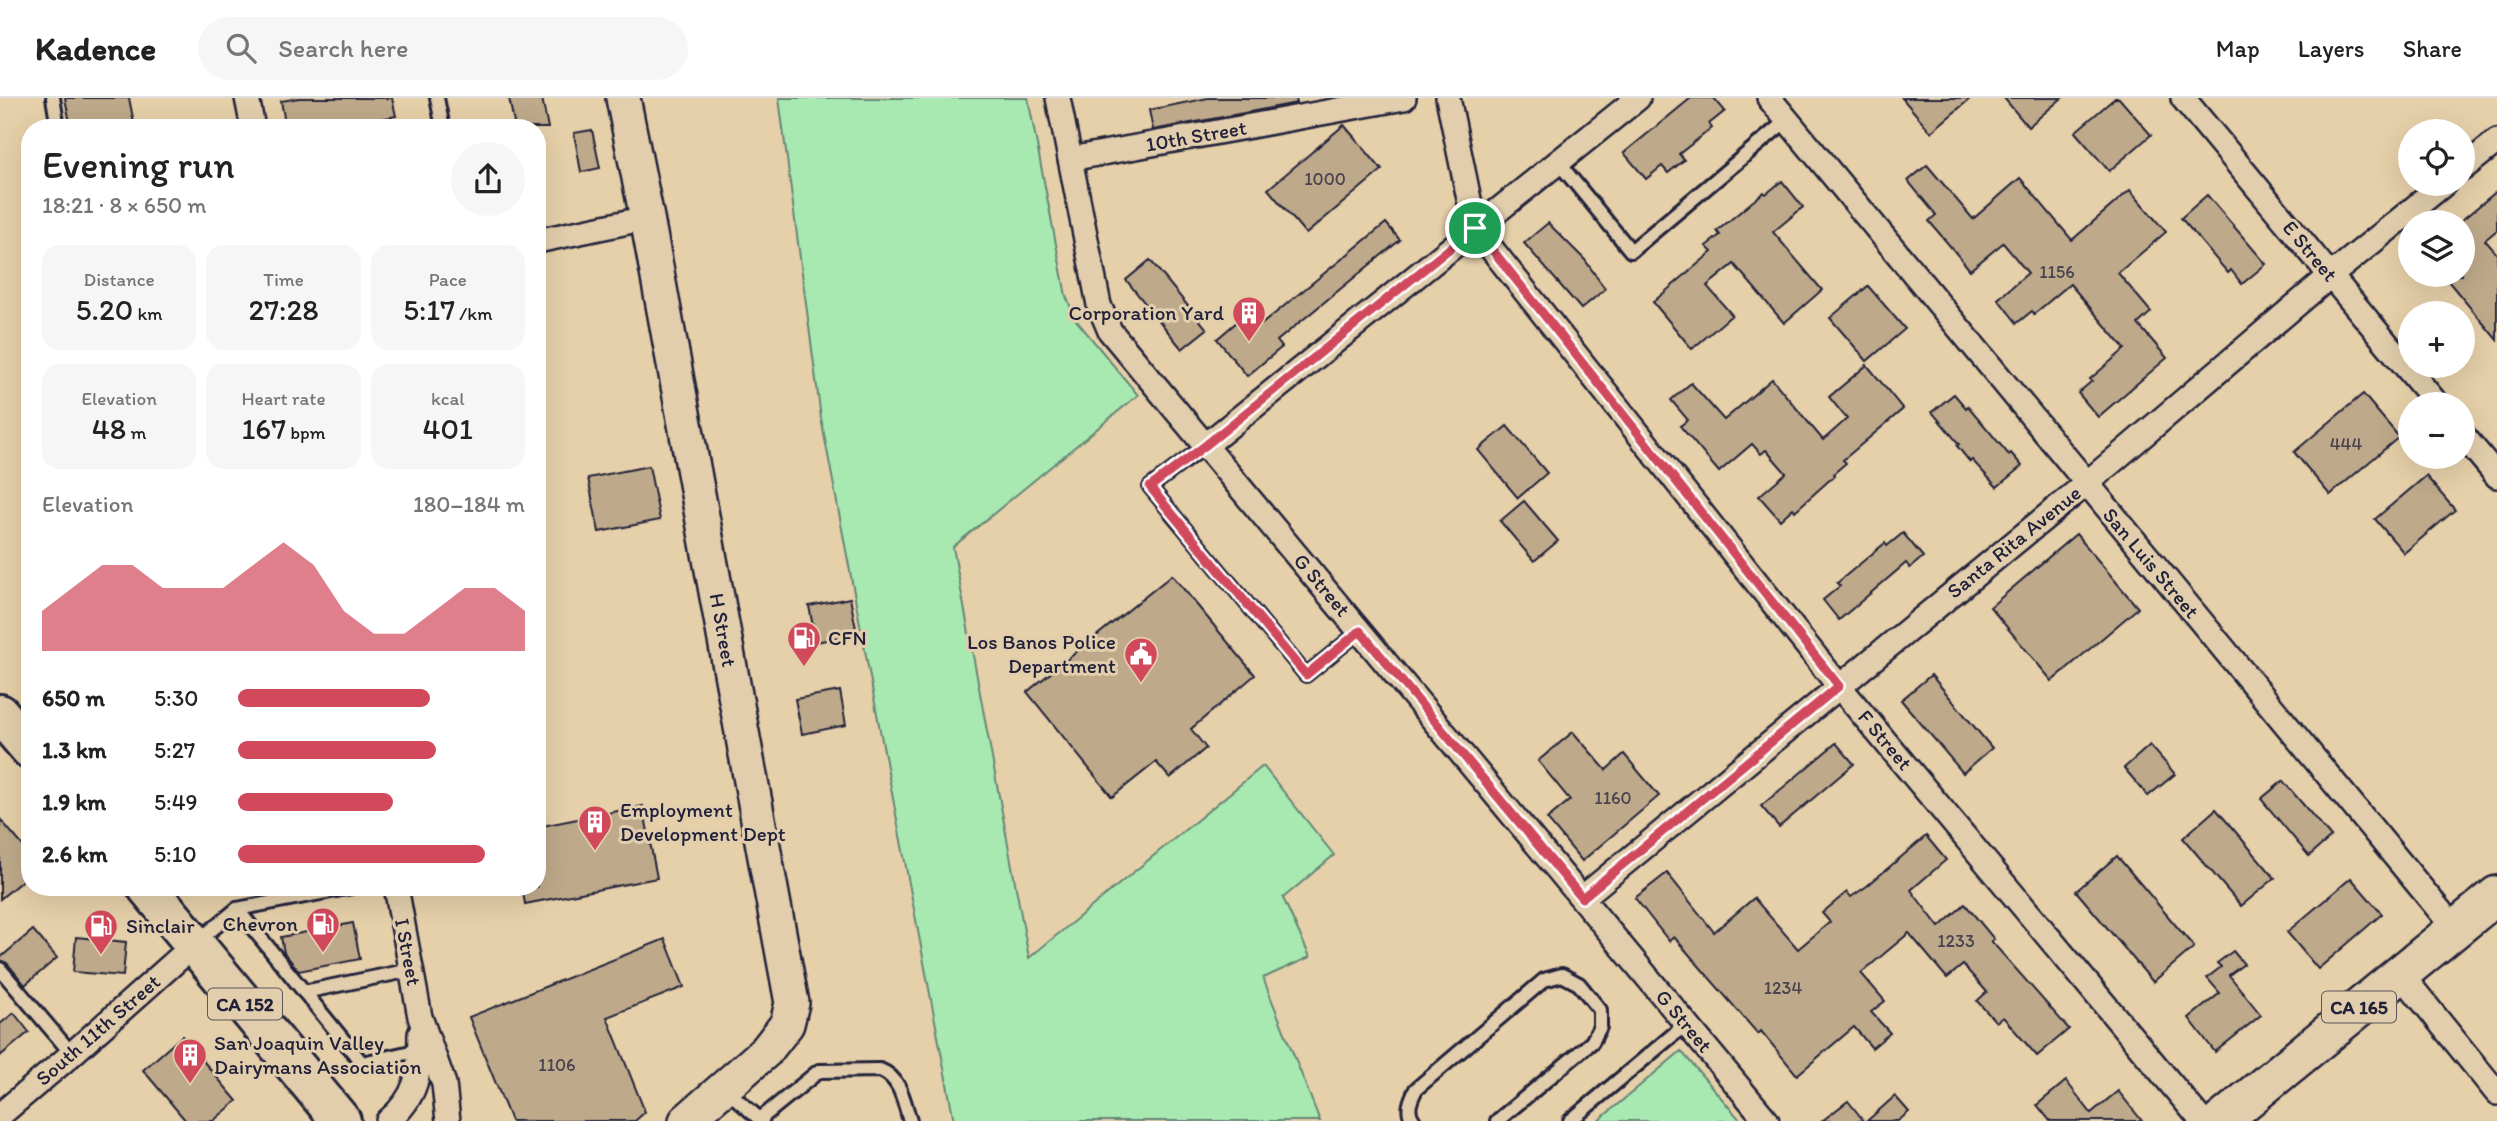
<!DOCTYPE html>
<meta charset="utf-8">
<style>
:root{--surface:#fff;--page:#f6f6f6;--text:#222;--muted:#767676;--line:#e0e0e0;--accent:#d1495b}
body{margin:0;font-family:Itim,sans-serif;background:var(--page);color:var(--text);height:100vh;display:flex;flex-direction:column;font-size:26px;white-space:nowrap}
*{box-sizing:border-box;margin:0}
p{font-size:23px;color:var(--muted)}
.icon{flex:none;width:38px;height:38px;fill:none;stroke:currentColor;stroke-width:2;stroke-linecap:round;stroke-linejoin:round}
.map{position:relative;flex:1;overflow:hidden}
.details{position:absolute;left:21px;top:21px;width:525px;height:777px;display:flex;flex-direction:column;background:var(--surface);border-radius:28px;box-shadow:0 7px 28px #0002}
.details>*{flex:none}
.tools{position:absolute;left:2398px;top:21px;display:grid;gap:14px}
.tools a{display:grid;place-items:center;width:77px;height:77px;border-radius:50%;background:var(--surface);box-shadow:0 7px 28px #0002;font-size:35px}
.pin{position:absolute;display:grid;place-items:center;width:60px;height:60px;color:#fff;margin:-30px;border:4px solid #fff;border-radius:50%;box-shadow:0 2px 7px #0007}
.round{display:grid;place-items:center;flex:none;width:74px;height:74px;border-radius:37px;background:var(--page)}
.summary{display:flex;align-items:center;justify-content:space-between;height:119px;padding:0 21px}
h1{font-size:38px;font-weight:600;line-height:52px}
.figures{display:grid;grid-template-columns:repeat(3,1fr);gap:10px;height:119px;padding:7px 21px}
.figures div{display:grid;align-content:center;border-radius:18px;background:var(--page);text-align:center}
.figures b{font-size:30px;font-weight:600}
.figures small{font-size:19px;font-weight:400}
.figures p{font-size:19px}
.chart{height:196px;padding:14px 21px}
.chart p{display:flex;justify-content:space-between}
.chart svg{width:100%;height:126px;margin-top:7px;fill:var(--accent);opacity:.7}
ul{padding:0 21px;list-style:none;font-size:23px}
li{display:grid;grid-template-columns:112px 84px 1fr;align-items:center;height:52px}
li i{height:18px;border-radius:9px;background:var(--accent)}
header{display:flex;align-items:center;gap:42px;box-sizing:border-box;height:98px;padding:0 35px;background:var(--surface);border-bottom:2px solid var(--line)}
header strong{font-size:33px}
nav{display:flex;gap:38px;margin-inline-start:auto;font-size:24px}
.search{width:490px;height:63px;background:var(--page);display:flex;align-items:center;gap:18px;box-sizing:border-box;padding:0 24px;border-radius:38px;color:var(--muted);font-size:26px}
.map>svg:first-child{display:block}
</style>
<header>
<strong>Kadence</strong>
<div class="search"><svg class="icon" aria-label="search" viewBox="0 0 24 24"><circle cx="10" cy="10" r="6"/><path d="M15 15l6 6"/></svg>Search here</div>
<nav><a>Map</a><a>Layers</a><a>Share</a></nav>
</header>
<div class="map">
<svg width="2497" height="1023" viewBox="0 0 2497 1023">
<rect width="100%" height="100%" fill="#e6d0a9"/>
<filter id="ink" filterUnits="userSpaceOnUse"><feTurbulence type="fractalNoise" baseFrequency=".0143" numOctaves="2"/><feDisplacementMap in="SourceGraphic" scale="14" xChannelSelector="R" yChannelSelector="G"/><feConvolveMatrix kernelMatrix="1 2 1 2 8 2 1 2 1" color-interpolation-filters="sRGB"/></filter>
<g filter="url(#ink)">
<!-- green -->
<g fill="#a8e9b1" stroke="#658676" stroke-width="2">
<path d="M779,0H1028L1066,198L1076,222L1138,297L953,449L1029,860L1263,668L1334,757L1283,800L1310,859L1263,880L1320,1023H954L821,320Z"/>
<path d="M1681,953L1741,1023H1598Z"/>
</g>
<!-- building -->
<g fill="#bea98a" stroke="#22223b" stroke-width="2">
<path d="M65,0H129L135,30H71Z"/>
<path d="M299,0H392L396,18L335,30H286L281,3Z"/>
<path d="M509,0H542L548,30H515Z"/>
<path d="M1208,0H1296L1297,5L1153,32L1149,12Z"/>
<path d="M1691,0H1714L1725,13L1709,26L1712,30L1679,56L1684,62L1668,75L1662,68L1646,81L1624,55Z"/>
<path d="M1902,0H1971L1931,34Z"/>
<path d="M2004,0H2062L2028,29Z"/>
<path d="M2115,0H2119L2151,37L2109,73L2075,34Z"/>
<path d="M1344,27L1382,72L1306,136L1268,91Z"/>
<path d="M592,32L600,70L581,74L574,35Z"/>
<path d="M1927,67L1973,121L2020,80L2072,142L2130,92L2166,134L2118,175L2151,214L2138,226L2167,260L2098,319L2078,295L2092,283L2090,281L2125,251L2070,186L2034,216L2032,213L2017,225L1998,201L2028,175L2003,145L1970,172L1929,123L1936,117L1908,83Z"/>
<path d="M1782,83L1803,109L1773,134L1822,192L1784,225L1734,166L1707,188L1732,217L1692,251L1653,204L1712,154L1706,148L1720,137L1717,133L1764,94L1766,96Z"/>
<path d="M2497,93V132L2485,142L2497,156V242L2443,177H2462V122Z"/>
<path d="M2207,97L2266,166L2242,186L2231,172L2228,175L2181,120Z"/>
<path d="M1386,125L1400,142L1277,243L1282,249L1247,278L1217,241L1251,212L1262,226Z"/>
<path d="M1548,125L1585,162L1605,191L1581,211L1524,145Z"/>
<path d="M1150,162L1207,231L1182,251L1126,182Z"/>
<path d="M1868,188L1905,231L1867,263L1830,220Z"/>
<path d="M1867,267L1903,311L1843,362L1846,365L1833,376L1834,378L1795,413L1793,410L1780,422L1759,398L1786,375L1766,352L1761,356L1752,346L1719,374L1680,328L1688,322L1671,302L1691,285L1724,322L1772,281L1823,342L1847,321L1829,299Z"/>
<path d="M1954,296L1966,310L1968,308L2009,357L2011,355L2022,368L1997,389L1972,362L1970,364L1957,348L1959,346L1932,314Z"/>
<path d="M2363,296L2399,339L2330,397L2294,354Z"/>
<path d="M1507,328L1547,375L1518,400L1478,352Z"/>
<path d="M649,368L660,422L599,434L588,380Z"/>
<path d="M2426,378L2455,412L2404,455L2375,421Z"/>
<path d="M1524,403L1558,443L1534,463L1500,423Z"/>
<path d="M1903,435L1923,459L1910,470L1906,465L1839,522L1823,502L1840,488L1837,485L1885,445L1887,448Z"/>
<path d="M2076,436L2138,510L2052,583L1990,509Z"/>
<path d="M1172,477L1255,577L1191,631L1206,650L1170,680L1156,664L1112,699L1027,594Z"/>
<path d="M850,500L857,536L816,544L809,508Z"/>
<path d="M1931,577L1992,650L1963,675L1901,602Z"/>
<path d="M840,593L846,627L802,636L795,601Z"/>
<path d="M1573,634L1606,672L1624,656L1659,698L1582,763L1547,721L1570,702L1538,663Z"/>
<path d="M1836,645L1854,666L1779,729L1761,708Z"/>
<path d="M2150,647L2175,676L2148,698L2124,670Z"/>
<path d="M2283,683L2331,739L2309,758L2261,701Z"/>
<path d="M643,708L657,780L525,806L522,789H537V729Z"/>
<path d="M2216,711L2275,780L2241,808L2183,740Z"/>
<path d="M0,721L30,756V776L0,801Z"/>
<path d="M1926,738L1946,762L1911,792L1939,829L1965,806L1994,841L1991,843L2069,931L2037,958L2003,919L1996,924L1977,903L1987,894L1963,867L1947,880L1909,835L1861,875L1885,903L1871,914L1890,935L1872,950L1854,929L1797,977L1761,933L1758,936L1674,839L1669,843L1635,800L1667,775L1714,834L1754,800L1798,851L1830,824L1822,815L1847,794L1851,799L1867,788Z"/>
<path d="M2117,758L2194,849L2153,884L2076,793Z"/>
<path d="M2351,780L2382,816L2318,871L2287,834Z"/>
<path d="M353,825L360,861L299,873L284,855L281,839Z"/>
<path d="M33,832L57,860L25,887L7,865L0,862V860Z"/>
<path d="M76,839L126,844L123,878L73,874Z"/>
<path d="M665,841L684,889L607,919L645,1014L635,1023H511L469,919Z"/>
<path d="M2233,853L2244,866L2229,877L2261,917L2215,954L2189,920L2220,895L2207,880L2221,869L2217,865Z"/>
<path d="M14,915L29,934L0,958V926Z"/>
<path d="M182,938L237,1003L213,1023H186L143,972Z"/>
<path d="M2066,983L2091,1015L2118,993L2142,1023H2050L2037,1007Z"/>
<path d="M1895,998L1909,1014L1898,1023H1867Z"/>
<path d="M1848,1003L1864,1023H1822Z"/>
</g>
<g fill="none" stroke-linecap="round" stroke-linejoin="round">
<!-- lane casing -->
<g stroke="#22223b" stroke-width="18">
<g id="lane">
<path d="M53,0L58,30"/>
<path d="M437,0L443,30"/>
<path d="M1558,64L1631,153L1787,22"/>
<path d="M1206,347L1150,389L1306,577L1360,533"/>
<path d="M237,811L362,965L420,952"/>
<path d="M198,843L237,811L352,789"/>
<path d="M0,871L72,956"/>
<path d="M304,894L411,872"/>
<path d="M724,990L762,1023"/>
<path d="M760,1021L819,973L880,972C901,980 904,1004 910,1023"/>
<path d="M1414,1023C1405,1013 1411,1001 1416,991L1544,882L1562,877L1579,886L1600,912V929L1592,944L1497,1023"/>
<path d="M1570,1023L1686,926"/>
</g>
</g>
<!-- street casing -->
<g stroke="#22223b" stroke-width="28">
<g id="street">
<path d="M247,0L253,30"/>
<path d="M1058,0L1099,207L1110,233L1767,1023"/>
<path d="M1448,0L1475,130L1839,588L2202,1023"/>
<path d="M1769,0L2455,831"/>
<path d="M2183,0L2437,306"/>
<path d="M1070,61L1404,0"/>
<path d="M2462,71L2497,43"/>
<path d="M537,143L647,120"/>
<path d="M2462,336L2497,378"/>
<path d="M1206,347L1638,0"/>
<path d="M396,789L420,919L444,986L448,1023"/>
<path d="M1582,800L2086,386L2330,178L2444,86"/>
<path d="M2400,875L2497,995"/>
<path d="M0,1017L72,956L195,846"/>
<path d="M388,1023C420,996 419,974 420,936"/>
</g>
</g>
<!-- secondary casing -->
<g stroke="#22223b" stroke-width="38">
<path id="secondary" d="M623,0L647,120L792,905L787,926L766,953L686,1023"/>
</g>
<!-- primary casing -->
<g stroke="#22223b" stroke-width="42">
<path id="primary" d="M2221,1023L2497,797"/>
</g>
<!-- highway casing -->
<g stroke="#22223b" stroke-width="44">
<g id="highway">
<path d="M0,616L30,651"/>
<path d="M147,789L341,1023"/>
</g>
</g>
<!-- lane -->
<use href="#lane" stroke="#e2ceac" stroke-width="12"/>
<!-- street -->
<use href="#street" stroke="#e2ceac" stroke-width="23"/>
<!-- secondary -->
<use href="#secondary" stroke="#e2ceac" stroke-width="33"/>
<!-- primary -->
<use href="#primary" stroke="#e2ceac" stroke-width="37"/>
<!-- highway -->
<use href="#highway" stroke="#e2ceac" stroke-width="38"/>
</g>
</g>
<g fill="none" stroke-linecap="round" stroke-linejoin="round" filter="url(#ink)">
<!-- route casing -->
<g stroke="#fff" stroke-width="14">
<path id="route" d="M1475,130L1839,588L1582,800L1360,533L1306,577L1150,389L1206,347Z"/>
</g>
<!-- route -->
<use href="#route" stroke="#d1495b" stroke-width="9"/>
</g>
<!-- icons -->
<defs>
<g id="building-pin" transform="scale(1.75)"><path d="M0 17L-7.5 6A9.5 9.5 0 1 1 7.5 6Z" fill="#d1495b" stroke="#e2ceac"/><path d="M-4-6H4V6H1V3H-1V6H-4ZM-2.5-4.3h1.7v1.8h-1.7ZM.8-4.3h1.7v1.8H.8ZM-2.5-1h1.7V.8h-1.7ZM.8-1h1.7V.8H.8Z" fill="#fff"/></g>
<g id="fuel-pin" transform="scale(1.75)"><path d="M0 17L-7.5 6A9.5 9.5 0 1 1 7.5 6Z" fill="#d1495b" stroke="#e2ceac"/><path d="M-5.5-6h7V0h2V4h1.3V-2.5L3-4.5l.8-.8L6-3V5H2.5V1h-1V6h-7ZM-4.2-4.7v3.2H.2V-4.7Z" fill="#fff"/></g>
<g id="civic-pin" transform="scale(1.75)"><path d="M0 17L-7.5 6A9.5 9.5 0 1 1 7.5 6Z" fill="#d1495b" stroke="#e2ceac"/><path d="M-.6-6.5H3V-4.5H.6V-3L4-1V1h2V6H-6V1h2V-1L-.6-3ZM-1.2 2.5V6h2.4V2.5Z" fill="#fff"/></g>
</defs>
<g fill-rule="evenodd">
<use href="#building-pin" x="1249" y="215"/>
<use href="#fuel-pin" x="804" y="540"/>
<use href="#civic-pin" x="1141" y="556"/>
<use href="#building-pin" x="595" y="724"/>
<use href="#fuel-pin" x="323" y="826"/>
<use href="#fuel-pin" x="101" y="828"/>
<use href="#building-pin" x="190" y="957"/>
</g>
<g text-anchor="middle" stroke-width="6" stroke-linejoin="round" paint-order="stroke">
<!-- number labels -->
<g font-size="18" fill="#49444f">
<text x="1325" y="87">1000</text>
<text x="2057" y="180">1156</text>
<text x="2346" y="352">444</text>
<text x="1613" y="706">1160</text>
<text x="1956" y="849">1233</text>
<text x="1783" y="896">1234</text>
<text x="557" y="973">1106</text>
</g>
<!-- shield labels -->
<g fill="#e2ceac" stroke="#5c565d" stroke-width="2">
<rect x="208" y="890.5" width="74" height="31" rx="5"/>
<rect x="2322" y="893.5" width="74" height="31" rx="5"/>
</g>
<g font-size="19" font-weight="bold" fill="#22223b">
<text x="245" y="913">CA 152</text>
<text x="2359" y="916">CA 165</text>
</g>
<!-- street labels -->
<g font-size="21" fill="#22223b" stroke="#e2ceac">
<text transform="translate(1196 38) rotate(-10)" y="7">10th Street</text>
<text transform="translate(2310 153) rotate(50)" y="7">E Street</text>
<text transform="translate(2014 444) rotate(-39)" y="7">Santa Rita Avenue</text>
<text transform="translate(2151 465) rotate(50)" y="7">San Luis Street</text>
<text transform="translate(1322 487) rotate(50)" y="7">G Street</text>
<text transform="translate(723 532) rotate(80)" y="7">H Street</text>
<text transform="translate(1885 642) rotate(50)" y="7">F Street</text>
<text transform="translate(408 854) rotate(79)" y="7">I Street</text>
<text transform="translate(1684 923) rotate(50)" y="7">G Street</text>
<text transform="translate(98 932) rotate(-41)" y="7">South 11th Street</text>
</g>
<!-- poi labels -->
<g font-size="21" fill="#22223b" stroke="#e2ceac" text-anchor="start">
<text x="1224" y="222" text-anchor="end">Corporation Yard</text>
<text x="828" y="547">CFN</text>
<text x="1116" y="551" text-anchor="end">Los Banos Police<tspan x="1116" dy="24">Department</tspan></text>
<text x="620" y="719">Employment<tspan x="620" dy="24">Development Dept</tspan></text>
<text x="298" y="833" text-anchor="end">Chevron</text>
<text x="126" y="835">Sinclair</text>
<text x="214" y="952">San Joaquin Valley<tspan x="214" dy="24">Dairymans Association</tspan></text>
</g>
</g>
</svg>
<div class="tools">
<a><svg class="icon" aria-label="locate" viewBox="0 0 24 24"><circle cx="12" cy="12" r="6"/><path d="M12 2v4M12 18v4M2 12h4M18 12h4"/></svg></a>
<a><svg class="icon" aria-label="layers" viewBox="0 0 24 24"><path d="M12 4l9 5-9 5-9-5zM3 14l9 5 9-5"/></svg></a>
<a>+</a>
<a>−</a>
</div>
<div class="pin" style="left:1475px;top:130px;background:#1e9e55"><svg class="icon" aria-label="arrive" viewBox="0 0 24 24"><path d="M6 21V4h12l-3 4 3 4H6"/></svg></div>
<section class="details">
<div class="summary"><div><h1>Evening run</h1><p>18:21 · 8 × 650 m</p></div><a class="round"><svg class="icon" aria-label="share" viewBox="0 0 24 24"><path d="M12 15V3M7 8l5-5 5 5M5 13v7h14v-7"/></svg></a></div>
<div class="figures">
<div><p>Distance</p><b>5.20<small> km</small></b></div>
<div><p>Time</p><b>27:28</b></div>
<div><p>Pace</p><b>5:17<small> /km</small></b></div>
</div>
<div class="figures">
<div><p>Elevation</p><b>48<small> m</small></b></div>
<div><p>Heart rate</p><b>167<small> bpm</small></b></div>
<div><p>kcal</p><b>401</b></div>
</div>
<div class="chart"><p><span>Elevation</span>180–184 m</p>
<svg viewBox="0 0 160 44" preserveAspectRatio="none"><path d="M0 44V30L10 22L20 14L30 14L40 22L50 22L60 22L70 14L80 6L90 14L100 30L110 38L120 38L130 30L140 22L150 22L160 30V44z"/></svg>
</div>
<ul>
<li><b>650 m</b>5:30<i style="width:67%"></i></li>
<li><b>1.3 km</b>5:27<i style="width:69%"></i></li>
<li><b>1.9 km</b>5:49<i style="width:54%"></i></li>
<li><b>2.6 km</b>5:10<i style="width:86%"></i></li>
</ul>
</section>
</div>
